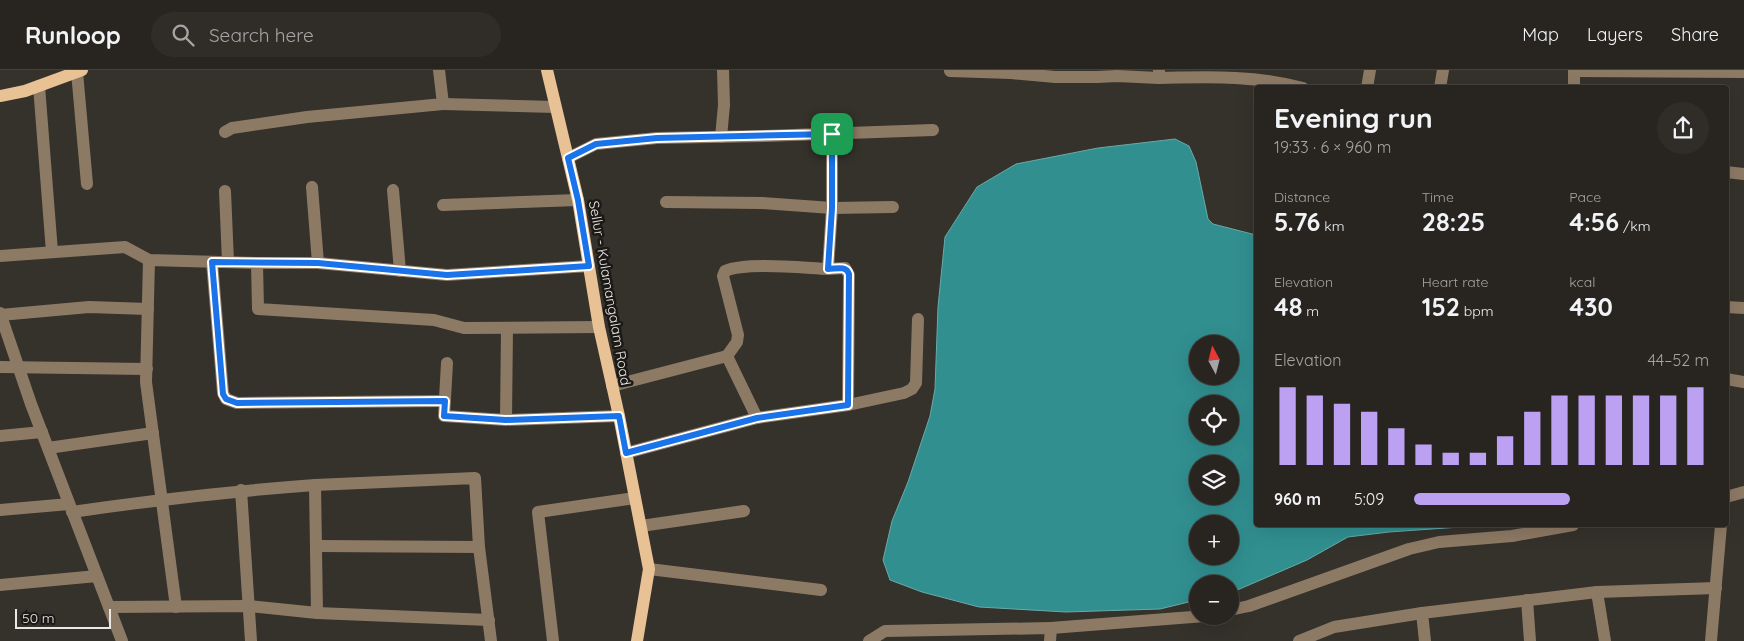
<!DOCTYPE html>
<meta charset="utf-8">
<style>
:root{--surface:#282520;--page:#302d29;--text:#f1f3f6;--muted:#a5a5a5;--line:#44423e;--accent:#bca0f2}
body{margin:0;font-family:Quicksand,sans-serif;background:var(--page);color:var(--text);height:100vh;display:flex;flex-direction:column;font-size:19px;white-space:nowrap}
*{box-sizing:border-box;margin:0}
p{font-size:16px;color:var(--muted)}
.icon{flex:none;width:28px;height:28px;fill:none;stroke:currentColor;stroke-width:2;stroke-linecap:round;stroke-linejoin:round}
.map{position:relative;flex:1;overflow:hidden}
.details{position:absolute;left:1254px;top:15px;width:475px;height:442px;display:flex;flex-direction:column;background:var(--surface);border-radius:5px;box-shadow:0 5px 20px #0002,0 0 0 1px var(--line)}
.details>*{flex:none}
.needle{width:32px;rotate:353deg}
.buttons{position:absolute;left:1189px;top:265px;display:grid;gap:10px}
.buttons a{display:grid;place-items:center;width:50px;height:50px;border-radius:50%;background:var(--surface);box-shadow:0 5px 20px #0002,0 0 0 1px var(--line);font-size:25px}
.scale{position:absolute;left:15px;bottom:12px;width:96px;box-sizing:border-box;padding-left:5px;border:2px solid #ebe9e4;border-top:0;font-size:14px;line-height:18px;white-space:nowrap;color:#ebe9e4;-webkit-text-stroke:4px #1b1916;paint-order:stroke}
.pin{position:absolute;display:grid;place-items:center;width:42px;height:42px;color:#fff;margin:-21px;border-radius:10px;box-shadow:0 2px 8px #0006}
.round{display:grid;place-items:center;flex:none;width:52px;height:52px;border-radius:26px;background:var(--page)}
.headline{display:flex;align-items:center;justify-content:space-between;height:85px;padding:0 20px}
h1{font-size:28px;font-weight:700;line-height:38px}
.metrics{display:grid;grid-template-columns:repeat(3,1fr);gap:8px;height:85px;padding:5px 20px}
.metrics div{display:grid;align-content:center}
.metrics b{font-size:25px;font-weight:700}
.metrics small{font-size:14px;font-weight:400}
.metrics p{font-size:14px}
.chart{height:140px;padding:10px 20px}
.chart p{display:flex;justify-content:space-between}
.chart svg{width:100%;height:90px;margin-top:5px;stroke:var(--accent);stroke-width:6}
ul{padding:0 20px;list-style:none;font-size:16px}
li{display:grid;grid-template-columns:80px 60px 1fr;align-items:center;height:38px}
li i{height:12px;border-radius:6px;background:var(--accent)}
header{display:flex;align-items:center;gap:30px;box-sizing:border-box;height:70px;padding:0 25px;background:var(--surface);border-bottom:1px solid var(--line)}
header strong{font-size:24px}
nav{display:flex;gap:28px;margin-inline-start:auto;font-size:18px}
.search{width:350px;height:45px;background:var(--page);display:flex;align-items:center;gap:12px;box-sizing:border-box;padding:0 18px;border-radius:28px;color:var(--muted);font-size:19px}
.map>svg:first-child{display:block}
</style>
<header>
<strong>Runloop</strong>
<div class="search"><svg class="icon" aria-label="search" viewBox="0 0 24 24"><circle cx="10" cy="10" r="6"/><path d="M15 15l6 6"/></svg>Search here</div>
<nav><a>Map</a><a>Layers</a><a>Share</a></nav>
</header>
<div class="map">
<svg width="1744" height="571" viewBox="0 0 1744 571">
<rect width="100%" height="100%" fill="#35312b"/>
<!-- water -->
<path fill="#318f90" stroke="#69aaa9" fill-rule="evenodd" d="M1175,69L1189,76L1196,92L1208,149L1213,154L1256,165V455H1489L1389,462L1348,467L1307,490L1235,521L1230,522V514H1198L1197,530L1160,539L1066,542L979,537L922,522L890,510L883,490L892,451L908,412L930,346L935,319L938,237L945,167L977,117L1016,94L1098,78ZM1198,274H1230V306H1198ZM1198,334H1230V366H1198ZM1198,394H1230V426H1198ZM1198,454H1230V486H1198Z"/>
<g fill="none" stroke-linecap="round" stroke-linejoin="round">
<!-- minor -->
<g stroke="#8d7a65" stroke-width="12">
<path d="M1159,0V8C1207,7 1255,5 1303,18"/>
<path d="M950,1L1011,3L1055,7H1097L1117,6L1159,8"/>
<path d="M1574,1L1744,2"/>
<path d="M77,2L87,114"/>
<path d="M39,16L52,182"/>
<path d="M1367,18L1370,0"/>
<path d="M1440,18L1443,0"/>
<path d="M1574,18V0"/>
<path d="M443,34L555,37"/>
<path d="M225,62L232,58L307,47L443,34L439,0"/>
<path d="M721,67L724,35L723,0"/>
<path d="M568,88L596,74L657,68L764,66L933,60"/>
<path d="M1726,102L1744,104"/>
<path d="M312,117L318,193"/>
<path d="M393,120L400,201"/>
<path d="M225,121L228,192"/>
<path d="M666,132L762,133L832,138L893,137"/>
<path d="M443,135L578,130"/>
<path d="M0,186L125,177L149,190L257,193L258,239L434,250L464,258L599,257"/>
<path d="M149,190L146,312L176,537"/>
<path d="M212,192L223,323L226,329L237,333L445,331"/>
<path d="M257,193H318L447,205L589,196"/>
<path d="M828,199L845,198L849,205L848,335"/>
<path d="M1726,237L1744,238"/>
<path d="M0,243L31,334L122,571"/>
<path d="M0,245L89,237L148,239"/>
<path d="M727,286L737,272L738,265L723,206L725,201C746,192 803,198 828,199L832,138V64"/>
<path d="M447,293L444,346L506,350L619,346"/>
<path d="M0,297L147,299"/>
<path d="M1726,309L1744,312"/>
<path d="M612,316L727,286L757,348"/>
<path d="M506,350L507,258"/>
<path d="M0,366L42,362"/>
<path d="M48,378L153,363"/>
<path d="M626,383L757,348L848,335L904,323L912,319L916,313L918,249"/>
<path d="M241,420L251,571"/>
<path d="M1726,427L1744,422"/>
<path d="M0,440L69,434"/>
<path d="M72,442C153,430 234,421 315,415"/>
<path d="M641,456L744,441"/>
<path d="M317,476L479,477"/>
<path d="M649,499L821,520"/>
<path d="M0,515L97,506"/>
<path d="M1597,522L1716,518"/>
<path d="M1527,530L1530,571"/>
<path d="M109,537L249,536L317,543L315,415L475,408L479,477L491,571"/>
<path d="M1230,540L1249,536L1409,479L1439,472L1512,466L1573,455"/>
<path d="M317,543L489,550"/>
<path d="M1051,558L1205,546"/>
<path d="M553,571L538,442L635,428"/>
<path d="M869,571L885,561L1051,558L1050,571"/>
<path d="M1299,571L1334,557L1422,543"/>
<path d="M1425,571L1422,543L1597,522L1605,571"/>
<path d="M1711,571L1721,455"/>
</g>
<!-- major -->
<g stroke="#e8c195" stroke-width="12">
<path d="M547,0L578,130L599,257L619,346L649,499L637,571"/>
<path d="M0,26L25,21L82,0"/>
</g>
</g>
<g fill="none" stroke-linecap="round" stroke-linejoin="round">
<!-- route casing -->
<g stroke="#fff" stroke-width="10">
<path id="route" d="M832,64V138L828,199C836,199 846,195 849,204L848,335L757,348L626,383L619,346L506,350L444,346L445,331L237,333L226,329L223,324L212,192L318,193L447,205L589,196L578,130L568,88L596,74L657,68Z"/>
</g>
<!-- route -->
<use href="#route" stroke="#1a73e8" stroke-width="6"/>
</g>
<g text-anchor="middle" stroke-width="5" stroke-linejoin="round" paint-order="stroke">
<!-- street labels -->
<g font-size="14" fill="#ebe9e4" stroke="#1b1916">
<text transform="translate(610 223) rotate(80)" y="5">Sellur - Kulamangalam Road</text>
</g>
</g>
</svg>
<div class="buttons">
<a><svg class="needle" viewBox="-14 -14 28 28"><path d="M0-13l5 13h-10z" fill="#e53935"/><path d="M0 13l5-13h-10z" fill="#a5a5a5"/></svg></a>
<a><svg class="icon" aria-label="locate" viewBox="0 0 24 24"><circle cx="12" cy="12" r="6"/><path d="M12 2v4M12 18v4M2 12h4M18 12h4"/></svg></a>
<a><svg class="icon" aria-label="layers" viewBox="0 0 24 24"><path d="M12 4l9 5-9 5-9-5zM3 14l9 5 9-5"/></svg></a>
<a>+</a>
<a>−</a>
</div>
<div class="scale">50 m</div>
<div class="pin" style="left:832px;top:64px;background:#1e9e55"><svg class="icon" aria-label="arrive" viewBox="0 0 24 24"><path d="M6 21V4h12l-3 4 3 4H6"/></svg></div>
<section class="details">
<div class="headline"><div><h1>Evening run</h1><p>19:33 · 6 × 960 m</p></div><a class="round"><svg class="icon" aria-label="share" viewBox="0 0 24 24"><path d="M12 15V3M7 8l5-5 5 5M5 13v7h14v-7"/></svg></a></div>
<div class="metrics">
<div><p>Distance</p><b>5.76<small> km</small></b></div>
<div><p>Time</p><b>28:25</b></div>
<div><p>Pace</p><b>4:56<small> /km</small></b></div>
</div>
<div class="metrics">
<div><p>Elevation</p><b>48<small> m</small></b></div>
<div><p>Heart rate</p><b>152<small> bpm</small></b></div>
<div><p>kcal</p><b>430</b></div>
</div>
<div class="chart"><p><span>Elevation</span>44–52 m</p>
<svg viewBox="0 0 160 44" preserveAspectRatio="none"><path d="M5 44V6M15 44V10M25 44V14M35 44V18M45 44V26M55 44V34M65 44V38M75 44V38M85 44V30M95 44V18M105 44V10M115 44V10M125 44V10M135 44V10M145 44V10M155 44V6"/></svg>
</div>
<ul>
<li><b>960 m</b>5:09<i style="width:53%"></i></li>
</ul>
</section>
</div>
